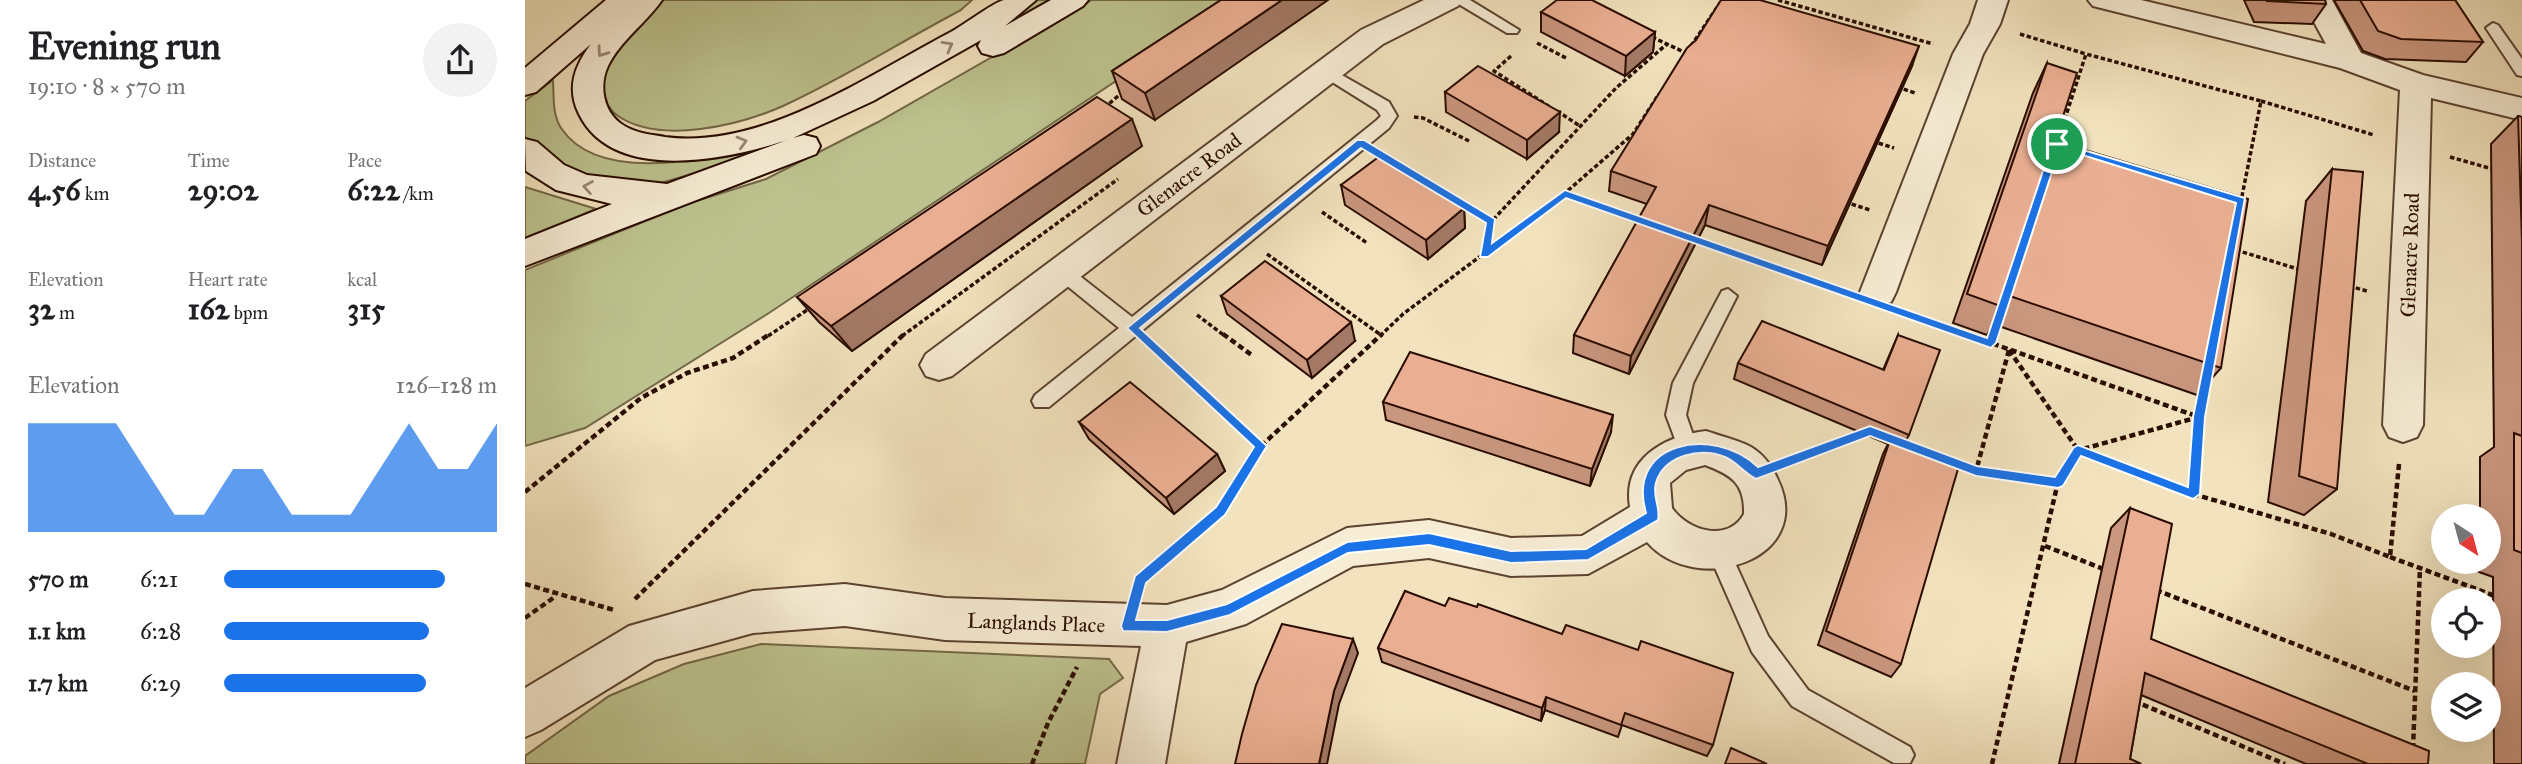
<!DOCTYPE html>
<meta charset="utf-8">
<style>
:root{--surface:#fff;--page:#f2f2f2;--text:#202124;--muted:#757577;--accent:#1a73e8}
body{margin:0;font-family:"IM FELL Great Primer",serif;background:var(--page);color:var(--text);height:100vh;display:flex;flex-direction:column;font-size:26px;white-space:nowrap}
*{box-sizing:border-box;margin:0}
p{font-size:23px;color:var(--muted)}
.icon{flex:none;width:38px;height:38px;fill:none;stroke:currentColor;stroke-width:2;stroke-linecap:round;stroke-linejoin:round}
.map{position:relative;flex:1;overflow:hidden}
.panel{display:flex;flex-direction:column;background:var(--surface);width:525px}
.panel>*{flex:none}
.needle{width:46px;rotate:144deg}
.controls{position:absolute;left:1906px;top:504px;display:grid;gap:14px}
.controls a{display:grid;place-items:center;width:70px;height:70px;border-radius:50%;background:var(--surface);box-shadow:0 7px 28px #0002;font-size:35px}
.pin{position:absolute;display:grid;place-items:center;width:60px;height:60px;color:#fff;margin:-30px;border:4px solid #fff;border-radius:50%;box-shadow:0 2px 7px #0007}
.round{display:grid;place-items:center;flex:none;width:74px;height:74px;border-radius:37px;background:var(--page)}
.overview{display:flex;align-items:center;justify-content:space-between;height:119px;padding:0 28px}
h1{font-size:38px;font-weight:700;line-height:52px}
.metrics{display:grid;grid-template-columns:repeat(3,1fr);gap:10px;height:119px;padding:7px 28px}
.metrics div{display:grid;align-content:center}
.metrics b{font-size:30px;font-weight:700}
.metrics small{font-size:19px;font-weight:400}
.metrics p{font-size:19px}
.chart{height:196px;padding:14px 28px}
.chart p{display:flex;justify-content:space-between}
.chart svg{width:100%;height:126px;margin-top:7px;fill:var(--accent);opacity:.7}
ul{padding:0 28px;list-style:none;font-size:23px}
li{display:grid;grid-template-columns:112px 84px 1fr;align-items:center;height:52px}
li i{height:18px;border-radius:9px;background:var(--accent)}
main{display:flex;flex:1;min-height:0}
.map>svg:first-child{display:block}
</style>
<main>
<section class="panel">
<div class="overview"><div><h1>Evening run</h1><p>19:10 · 8 × 570 m</p></div><a class="round"><svg class="icon" aria-label="share" viewBox="0 0 24 24"><path d="M12 15V3M7 8l5-5 5 5M5 13v7h14v-7"/></svg></a></div>
<div class="metrics">
<div><p>Distance</p><b>4.56<small> km</small></b></div>
<div><p>Time</p><b>29:02</b></div>
<div><p>Pace</p><b>6:22<small> /km</small></b></div>
</div>
<div class="metrics">
<div><p>Elevation</p><b>32<small> m</small></b></div>
<div><p>Heart rate</p><b>162<small> bpm</small></b></div>
<div><p>kcal</p><b>315</b></div>
</div>
<div class="chart"><p><span>Elevation</span>126–128 m</p>
<svg viewBox="0 0 160 44" preserveAspectRatio="none"><path d="M0 44V6L10 6L20 6L30 6L40 22L50 38L60 38L70 22L80 22L90 38L100 38L110 38L120 22L130 6L140 22L150 22L160 6V44z"/></svg>
</div>
<ul>
<li><b>570 m</b>6:21<i style="width:81%"></i></li>
<li><b>1.1 km</b>6:28<i style="width:75%"></i></li>
<li><b>1.7 km</b>6:29<i style="width:74%"></i></li>
</ul>
</section>
<div class="map">
<svg width="1997" height="764" viewBox="0 0 1997 764">
<rect width="100%" height="100%" fill="#f2e3be"/>
<filter id="stains"><feTurbulence type="fractalNoise" baseFrequency=".00286" numOctaves="4"/><feColorMatrix values="0 0 0 0 .2 0 0 0 0 .09 0 0 0 0 .02 0 0 0 .5 -.17"/></filter>
<radialGradient id="worn" r=".72"><stop offset=".6" stop-color="#630" stop-opacity="0"/><stop offset="1" stop-color="#630" stop-opacity=".3"/></radialGradient>
<!-- green -->
<g fill="#bdc38f" stroke="#746848" stroke-width="2">
<path d="M126,0H447L436,10C377,41 319,78 258,106C215,125 136,145 93,116C78,106 73,81 72,64Z"/>
<path d="M498,0H524L310,119L200,165L128,185L61,180L12,153L0,138V101L28,80C29,96 27,114 36,128C72,182 175,161 226,148Z"/>
<path d="M567,0H712L244,313L60,428L0,446V270L162,204L241,179L353,122Z"/>
<path d="M0,187L71,209L0,238Z"/>
<path d="M236,644L584,659L598,678L575,694L560,764H0V756L84,696L159,664Z"/>
</g>
<g fill="none" stroke-linecap="round" stroke-linejoin="round">
<!-- lane casing -->
<g stroke="#5c4230" stroke-width="4">
<g id="lane">
<path d="M927,0H945L994,30L992,33H982Z"/>
<path d="M1968,23L1973,25L1997,59V76L1992,75L1961,28Z"/>
<path d="M801,66L864,102L872,116L864,128L524,407H510L507,401L510,395L594,328L530,276L527,271L530,266H542L607,317L852,120L856,116L852,110L796,75V67Z"/>
<path d="M1203,289L1212,296L1168,383L1161,415L1173,449L1170,455L1163,458L1156,455L1141,415L1148,383L1197,291Z"/>
<path d="M1194,542L1202,545L1243,636L1283,690L1385,747L1389,755L1385,763H1369L1267,706L1227,652L1183,552L1186,545Z"/>
</g>
</g>
<!-- street casing -->
<g stroke="#5c4230" stroke-width="4">
<g id="street">
<path d="M899,0H938L933,6L858,44L427,376L414,380L401,376L395,365L401,354L836,30Z"/>
<path d="M1453,0H1483L1475,24L1458,54L1371,292L1366,302L1353,306L1340,302L1335,292L1428,54L1445,24Z"/>
<path d="M1563,0H1616L1801,44L1777,0H1807L1836,53L1898,75L1997,98V120L1906,98L1898,425L1892,437L1878,442L1864,437L1858,425L1875,90L1815,68L1568,6Z"/>
<path d="M1181,431C1195,436 1213,440 1226,447C1239,455 1247,466 1253,480C1291,560 1171,598 1122,542L1063,574L986,576L904,558L828,566L721,624L661,642L640,764H592L616,646L420,640L320,626L228,633L130,660L16,730L0,737V688L104,626L228,591L320,584L420,598L642,605L697,590L822,528L904,520L986,538L1057,536L1105,507C1097,459 1139,436 1181,431ZM1180,465C1207,475 1220,484 1219,514C1203,543 1163,531 1147,508L1145,483L1161,470Z"/>
</g>
</g>
<!-- secondary casing -->
<g stroke="#2a0c00" stroke-width="4">
<path id="secondary" d="M81,0H137C121,23 95,41 83,66C74,85 78,110 95,123C108,133 124,134 140,137C237,150 342,76 424,33C438,26 467,3 479,0C488,0 501,0 511,0L480,26L526,0H563L558,6L479,53L468,56L457,53L453,46L456,40L348,101L268,138L279,135L291,138L295,146L291,154L0,266V239L87,204L31,190L1,171L0,139L12,142L39,165L62,175L142,184L265,139C206,159 89,185 54,114C41,88 50,65 66,44L11,92L0,95V68Z"/>
</g>
<!-- path-far1 -->
<g stroke="#2a0c00" stroke-width="3.5" stroke-dasharray="4.5 2.5" stroke-linecap="butt">
<path d="M1253,0L1408,44"/>
<path d="M1495,34L1561,54"/>
<path d="M1127,37L1161,53"/>
<path d="M1012,43L1043,59"/>
<path d="M1166,46L1197,0"/>
<path d="M986,56L969,71L1025,107"/>
<path d="M1372,87L1390,93"/>
<path d="M1736,101L1849,135"/>
<path d="M579,108L599,91"/>
<path d="M1032,111L1055,126"/>
<path d="M889,117L898,118L944,141"/>
<path d="M1347,141L1369,148"/>
<path d="M1531,146L1561,54L1736,101L1716,201"/>
<path d="M1925,157L1971,170"/>
<path d="M860,158L966,222"/>
<path d="M1040,193L1117,220"/>
<path d="M1320,202L1345,210"/>
<path d="M797,212L842,243"/>
<path d="M1169,238L1316,289"/>
<path d="M1711,250L1776,270"/>
<path d="M959,253L966,222L1091,88L1142,44"/>
<path d="M742,254L856,335"/>
<path d="M1824,286L1842,291"/>
<path d="M1383,313L1446,336"/>
<path d="M672,315L700,336"/>
<path d="M243,336L285,308"/>
<path d="M377,336L593,179"/>
<path d="M855,336L878,314L1040,193L1108,134L1134,94"/>
<path d="M1468,336L1473,320"/>
</g>
<!-- path -->
<g stroke="#2a0c00" stroke-width="4.5" stroke-dasharray="6 3.5" stroke-linecap="butt">
<path d="M698,334L728,356"/>
<path d="M1441,334L1674,417L1554,450"/>
<path d="M1466,343L1469,334"/>
<path d="M1484,350L1553,450L1533,482L1451,471Z"/>
<path d="M736,446L857,334"/>
<path d="M1553,450L1668,494L1674,417L1681,381"/>
<path d="M1269,459L1342,432"/>
<path d="M1429,463L1451,471"/>
<path d="M0,492L116,398L162,373L208,358L245,334"/>
<path d="M1668,494L1806,534L1865,557L1874,464"/>
<path d="M1520,546L1581,570"/>
<path d="M1865,557L1973,597"/>
<path d="M614,583L696,511L736,446L629,348"/>
<path d="M0,584L89,610"/>
<path d="M1631,590L1890,691"/>
<path d="M110,599L379,334"/>
<path d="M0,618L31,596"/>
<path d="M1609,701L1760,764"/>
<path d="M1888,749L1895,568"/>
<path d="M507,764L523,723L552,667"/>
<path d="M1467,764L1533,482"/>
</g>
<!-- lane -->
<use href="#lane" fill="#f7edd5" fill-rule="evenodd"/>
<!-- street -->
<use href="#street" fill="#f7edd5" fill-rule="evenodd"/>
<!-- secondary -->
<use href="#secondary" fill="#f7edd5" fill-rule="evenodd"/>
</g>
<!-- wall -->
<g fill="#c9967e" stroke="#2a0c00" stroke-width="2">
<path d="M696,0L630,120L597,99L587,71Z"/>
<path d="M1719,0H1800L1801,4L1787,24L1729,22Z"/>
<path d="M1809,0H1930L1958,42L1941,62L1860,59L1838,51Z"/>
<path d="M1016,12L1130,32L1128,52L1100,76L1016,32Z"/>
<path d="M1522,63L1530,141L1696,368L1672,395L1468,324L1462,335L1428,323L1508,93Z"/>
<path d="M1387,66L1297,265L1180,225L1104,374L1048,353L1049,335L1122,204L1084,191L1086,171Z"/>
<path d="M920,92L1034,132L1002,159L921,112Z"/>
<path d="M1993,116L1997,117V764H1969L1968,577L1954,572V562H1964V516H1955V457L1969,447L1966,144Z"/>
<path d="M617,146L327,351L294,322L272,297Z"/>
<path d="M1807,169L1812,489L1779,515L1743,502L1781,201Z"/>
<path d="M816,185L939,208L940,228L903,259L820,205Z"/>
<path d="M696,296L830,341L787,378L702,314Z"/>
<path d="M1373,335L1384,435L1380,442L1376,664L1366,677L1293,645L1358,454L1363,444L1209,379L1213,363L1358,370Z"/>
<path d="M858,402L1086,432L1065,486L861,420Z"/>
<path d="M554,422L692,454L700,471L649,514L564,439Z"/>
<path d="M1605,508L1626,639L1903,764H1781L1616,695L1605,759L1616,764H1534L1586,528Z"/>
<path d="M880,591L1188,745L1182,756L1097,725L1093,737L1020,710L1016,721L857,662L853,648Z"/>
</g>
<!-- shaded-wall -->
<g fill="#a47a66" stroke="#2a0c00" stroke-width="2">
<path d="M757,0H803L630,120L620,93Z"/>
<path d="M1130,32L1128,52L1100,76L1101,56Z"/>
<path d="M1394,46L1387,66L1297,265L1303,246Z"/>
<path d="M1035,112L1034,132L1002,159V140Z"/>
<path d="M607,119L617,146L327,351L306,326Z"/>
<path d="M1184,205L1180,225L1104,374L1106,356Z"/>
<path d="M939,208L940,228L903,259L901,240Z"/>
<path d="M826,322L830,341L787,378L782,360Z"/>
<path d="M1088,415L1086,432L1065,486L1067,469Z"/>
<path d="M692,454L700,471L649,514L641,498Z"/>
<path d="M828,639L833,653L814,704L802,764H794L809,691Z"/>
<path d="M1021,697L1020,710L1016,721L1017,708Z"/>
</g>
<!-- building -->
<g fill="#eaaf92" stroke="#2a0c00" stroke-width="2">
<path d="M696,0H757L620,93L587,71Z"/>
<path d="M1032,0H1067L1130,32L1101,56L1016,12Z"/>
<path d="M1196,0H1235L1394,46L1303,246L1184,205L1106,356L1049,335L1131,187L1086,171L1162,48L1171,40Z"/>
<path d="M1742,0H1800L1801,4L1742,1Z"/>
<path d="M1835,0H1930L1958,42L1876,39L1853,31Z"/>
<path d="M1522,63L1552,73L1530,141L1723,199L1696,368L1482,295L1478,307L1442,294Z"/>
<path d="M953,66L1035,112L1002,140L920,92Z"/>
<path d="M572,97L607,119L306,326L272,297Z"/>
<path d="M1993,116L1997,117V241Z"/>
<path d="M855,156L939,208L901,240L816,185Z"/>
<path d="M1807,169L1838,172L1812,489L1774,476Z"/>
<path d="M740,261L826,322L782,360L696,296Z"/>
<path d="M1237,321L1359,370L1373,335L1415,350L1384,435L1213,363Z"/>
<path d="M885,352L1088,415L1067,469L858,402Z"/>
<path d="M605,382L692,454L641,498L554,422Z"/>
<path d="M1989,433L1997,436V553L1989,550Z"/>
<path d="M1366,437L1435,462L1376,664L1301,631Z"/>
<path d="M1605,508L1647,524L1626,639L1904,751L1903,764H1843L1620,673L1605,759L1616,764H1550Z"/>
<path d="M880,591L920,606L924,598L952,607L953,604L1037,634L1041,625L1113,650L1116,641L1208,673L1188,745L1100,713L1096,725L1021,697L1017,708L853,648Z"/>
<path d="M757,624L828,639L809,691L794,764H710L717,734L731,685Z"/>
<path d="M1206,748L1242,764H1200Z"/>
</g>
<!-- one-way arrows -->
<defs><path id="oneway-chevron" d="M-2-3.5L2.5 0L-2 3.5" fill="none" stroke-width="1.6" stroke-linecap="round" stroke-linejoin="round" transform="scale(1.75)"/></defs>
<g stroke="#9b8875">
<use href="#oneway-chevron" transform="translate(423 46) rotate(-29)"/>
<use href="#oneway-chevron" transform="translate(77 52) rotate(125)"/>
<use href="#oneway-chevron" transform="translate(217 142) rotate(-16)"/>
<use href="#oneway-chevron" transform="translate(63 187) rotate(-170)"/>
</g>
<!-- route -->
<path fill="#1a73e8" stroke="#fff" stroke-width="2" fill-rule="evenodd" d="M832,140H839L970,219L967,243L1040,190L1462,338L1528,141L1720,198L1680,417L1675,494L1668,499L1556,456L1538,486L1533,488L1451,476L1345,436L1231,479C1219,473 1212,462 1200,457C1176,447 1139,455 1131,483C1127,496 1136,508 1133,520L1063,560L986,563L904,545L823,553L705,615L642,632L598,631L596,626L610,576L691,507L729,447L602,328ZM836,148L961,223L955,257H963L1041,198L1466,348L1471,343L1535,148L1711,203L1668,417L1663,487L1553,445L1549,447L1530,477L1452,466L1345,426L1233,467C1189,425 1100,441 1121,513L1061,549L986,551L904,533L822,542L702,604L642,620H611L621,583L700,515L742,446L615,328Z"/>
<g text-anchor="middle" stroke-width="6" stroke-linejoin="round" paint-order="stroke">
<!-- street labels -->
<g font-size="21" fill="#2a0c00" stroke="#f7edd5">
<text transform="translate(664 175) rotate(-37)" y="7">Glenacre Road</text>
<text transform="translate(1885 255) rotate(-88)" y="7">Glenacre Road</text>
<text transform="translate(511 623) rotate(2)" y="7">Langlands Place</text>
</g>
</g>
<rect width="100%" height="100%" filter="url(#stains)"/>
<rect width="100%" height="100%" fill="url(#worn)"/>
</svg>
<div class="controls">
<a><svg class="needle" viewBox="-14 -14 28 28"><path d="M0-13l5 13h-10z" fill="#e53935"/><path d="M0 13l5-13h-10z" fill="#757577"/></svg></a>
<a><svg class="icon" aria-label="locate" viewBox="0 0 24 24"><circle cx="12" cy="12" r="6"/><path d="M12 2v4M12 18v4M2 12h4M18 12h4"/></svg></a>
<a><svg class="icon" aria-label="layers" viewBox="0 0 24 24"><path d="M12 4l9 5-9 5-9-5zM3 14l9 5 9-5"/></svg></a>
</div>
<div class="pin" style="left:1532px;top:144px;background:#1e9e55"><svg class="icon" aria-label="arrive" viewBox="0 0 24 24"><path d="M6 21V4h12l-3 4 3 4H6"/></svg></div>
</div>
</main>
